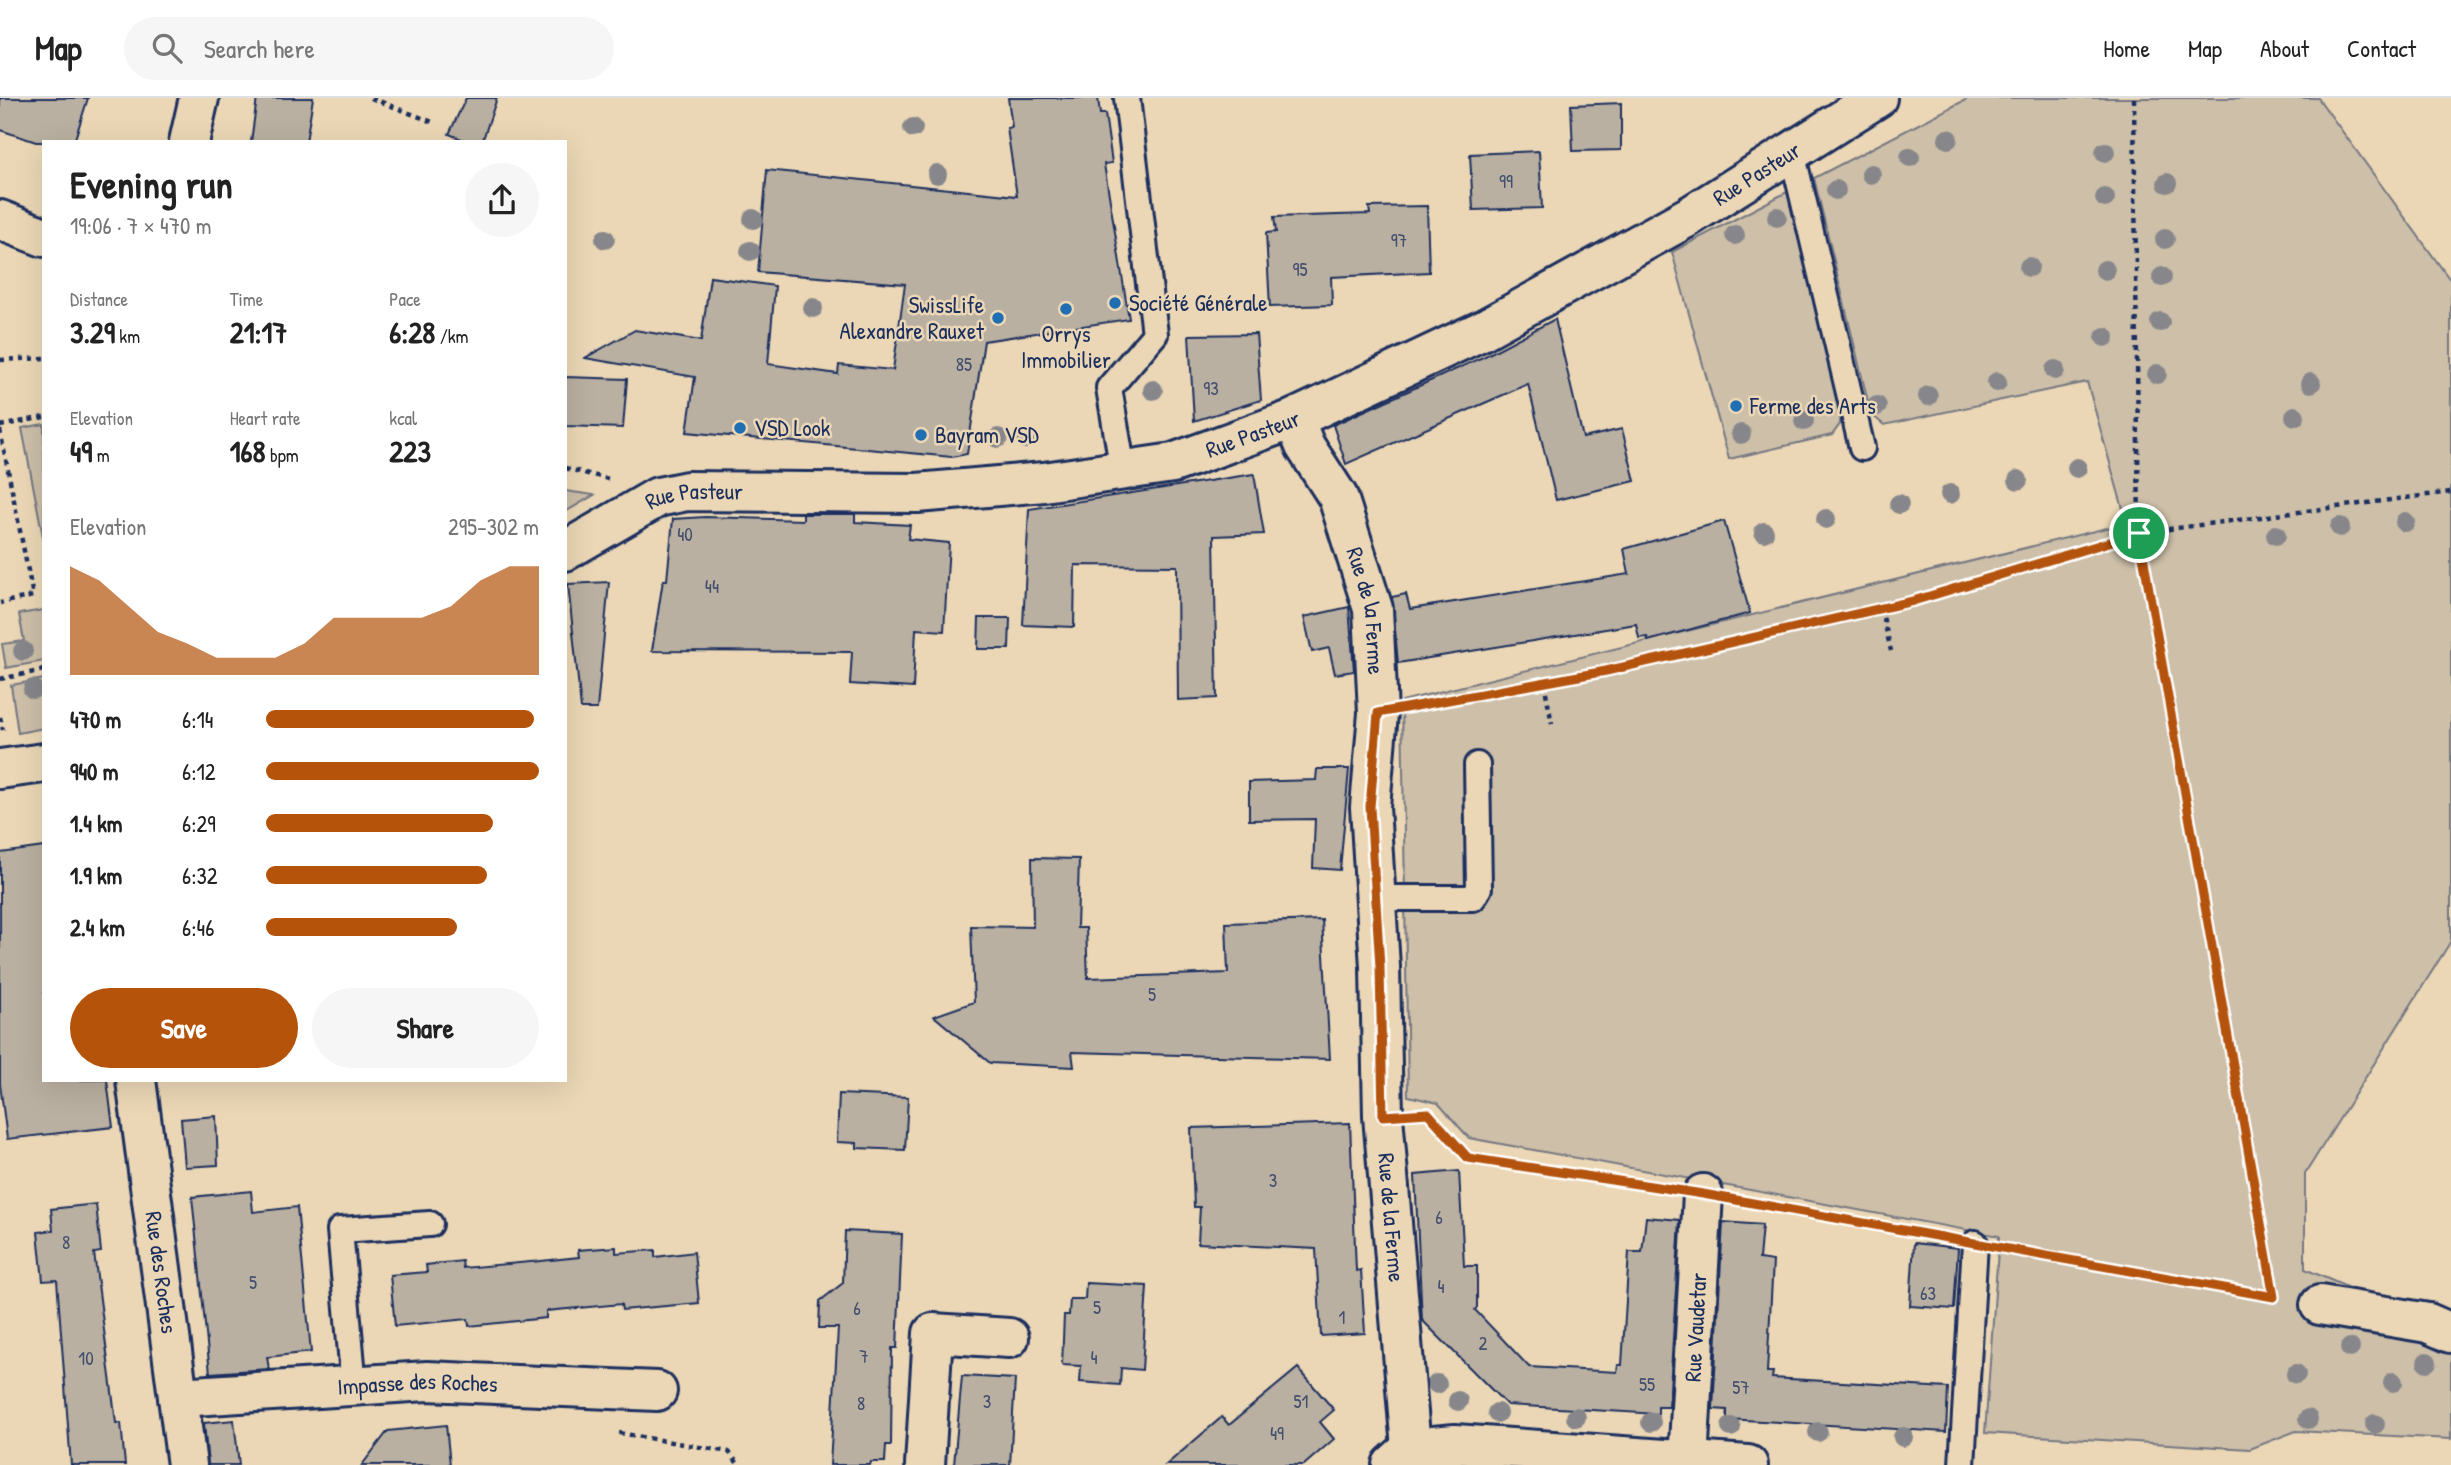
<!DOCTYPE html>
<meta charset="utf-8">
<style>
:root{--surface:#fff;--page:#f6f6f6;--text:#222;--muted:#767676;--line:#e0e0e0;--accent:#b45309}
body{margin:0;font-family:"Patrick Hand",sans-serif;background:var(--page);color:var(--text);height:100vh;display:flex;flex-direction:column;font-size:26px;white-space:nowrap}
*{box-sizing:border-box;margin:0}
p{font-size:23px;color:var(--muted)}
.icon{flex:none;width:38px;height:38px;fill:none;stroke:currentColor;stroke-width:2;stroke-linecap:round;stroke-linejoin:round}
.map{position:relative;flex:1;overflow:hidden}
.details{position:absolute;left:42px;top:42px;width:525px;height:942px;display:flex;flex-direction:column;background:var(--surface);border-radius:0px;box-shadow:0 7px 28px #0002}
.details>*{flex:none}
.pin{position:absolute;display:grid;place-items:center;width:60px;height:60px;color:#fff;margin:-30px;border:4px solid #fff;border-radius:50%;box-shadow:0 2px 7px #0007}
.round{display:grid;place-items:center;flex:none;width:74px;height:74px;border-radius:37px;background:var(--page)}
.overview{display:flex;align-items:center;justify-content:space-between;height:119px;padding:0 28px}
h1{font-size:38px;font-weight:700;line-height:52px}
.figures{display:grid;grid-template-columns:repeat(3,1fr);gap:10px;height:119px;padding:7px 28px}
.figures div{display:grid;align-content:center}
.figures b{font-size:30px;font-weight:700}
.figures small{font-size:19px;font-weight:400}
.figures p{font-size:19px}
.chart{height:196px;padding:14px 28px}
.chart p{display:flex;justify-content:space-between}
.chart svg{width:100%;height:126px;margin-top:7px;fill:var(--accent);opacity:.7}
.action{display:flex;gap:14px;margin-top:auto;padding:14px 28px}
.action a{flex:1;height:80px;border-radius:42px;background:var(--accent);color:#fff;font-size:28px;font-weight:700;line-height:80px;text-align:center}
.action a+a{background:var(--page);color:var(--text)}
ul{padding:0 28px;list-style:none;font-size:23px}
li{display:grid;grid-template-columns:112px 84px 1fr;align-items:center;height:52px}
li i{height:18px;border-radius:9px;background:var(--accent)}
header{display:flex;align-items:center;gap:42px;box-sizing:border-box;height:98px;padding:0 35px;background:var(--surface);border-bottom:2px solid var(--line)}
header strong{font-size:33px}
nav{display:flex;gap:38px;margin-inline-start:auto;font-size:24px}
.search{width:490px;height:63px;background:var(--page);display:flex;align-items:center;gap:18px;box-sizing:border-box;padding:0 24px;border-radius:38px;color:var(--muted);font-size:26px}
.map>svg:first-child{display:block}
</style>
<header>
<strong>Map</strong>
<div class="search"><svg class="icon" aria-label="search" viewBox="0 0 24 24"><circle cx="10" cy="10" r="6"/><path d="M15 15l6 6"/></svg>Search here</div>
<nav><a>Home</a><a>Map</a><a>About</a><a>Contact</a></nav>
</header>
<div class="map">
<svg width="2451" height="1367" viewBox="0 0 2451 1367">
<rect width="100%" height="100%" fill="#ebd7b5"/>
<filter id="ink" filterUnits="userSpaceOnUse"><feTurbulence type="fractalNoise" baseFrequency=".0143" numOctaves="2"/><feDisplacementMap in="SourceGraphic" scale="14" xChannelSelector="R" yChannelSelector="G"/><feConvolveMatrix kernelMatrix="1 2 1 2 8 2 1 2 1" color-interpolation-filters="sRGB"/></filter>
<g filter="url(#ink)">
<!-- green -->
<g fill="#cdbfa8" stroke="#747783" stroke-width="2">
<path d="M1969,0H2318L2451,183V843L2305,1076V1171L2451,1234V1341L2296,1333L2250,1351L1985,1335L1999,1138L1469,1040L1438,1005L1408,998L1402,603L2127,425L2087,284L1884,327L1873,318L1869,308L1814,80Z"/>
<path d="M1787,94L1843,301L1840,326L1832,337L1729,361L1672,154Z"/>
<path d="M44,326V444L22,330Z"/>
<path d="M565,393L594,397L565,414Z"/>
<path d="M44,512V563L6,570L2,546L24,543L19,516Z"/>
<path d="M44,581V630L18,635L11,587Z"/>
</g>
<!-- building -->
<g fill="#bab0a1" stroke="#1b2f5e" stroke-width="2">
<path d="M0,0H88L74,44H36L0,32Z"/>
<path d="M257,0H313L306,44H251Z"/>
<path d="M466,0H497L482,44H469L449,36Z"/>
<path d="M1008,0H1098L1100,16H1105L1112,65L1104,66L1129,221L984,243L967,356L952,359L687,334L695,279L585,260L635,232L701,243L710,179L775,188L768,266L838,276L839,267L893,272L905,186L758,174L767,72L1017,98L1007,30L1012,29Z"/>
<path d="M1621,5V52L1573,53L1571,7Z"/>
<path d="M1539,53L1542,110L1473,112L1470,56Z"/>
<path d="M1427,108L1429,174L1331,179L1332,207L1270,209L1266,135L1276,134L1274,119L1370,116L1369,109Z"/>
<path d="M1555,221L1583,340L1622,331L1635,383L1556,402L1528,286L1346,366L1333,327L1485,258Z"/>
<path d="M1256,236L1261,302L1194,323L1189,237Z"/>
<path d="M565,279L627,281L623,330L565,328Z"/>
<path d="M1254,376L1264,436L1214,438L1217,600L1178,602L1177,468L1075,467L1074,529L1023,527L1029,411Z"/>
<path d="M803,416H855V424L910,427L908,441L949,445L944,533L916,531L913,590L850,586L852,554L652,553L663,482H667L673,421L705,419L803,422Z"/>
<path d="M1724,423L1750,515L1648,543L1647,539L1639,540L1636,526L1398,565L1392,499L1406,496L1410,511L1629,476L1624,451Z"/>
<path d="M609,484L597,611H581L568,486Z"/>
<path d="M1349,509L1354,573L1335,576L1329,550L1312,554L1304,519Z"/>
<path d="M979,520H1010L1009,551H978Z"/>
<path d="M1317,671H1349L1340,772L1313,770L1315,721L1249,722V684L1316,682Z"/>
<path d="M44,749V982H107L113,1029L7,1041L0,986V755Z"/>
<path d="M1032,760L1079,761L1077,830H1086L1088,880L1228,875L1226,825L1322,822L1330,961L1072,954L1074,969L990,965L934,918L974,904L971,828L1033,829Z"/>
<path d="M839,996L908,999L905,1052L857,1050V1045L837,1044Z"/>
<path d="M216,1018L218,1067L185,1069L181,1021Z"/>
<path d="M1350,1025L1356,1173L1361,1172L1365,1235L1321,1238L1316,1151L1198,1145L1200,1109H1194L1191,1030Z"/>
<path d="M1459,1073L1464,1168H1477V1209L1475,1212L1529,1269L1617,1274L1618,1267H1622L1629,1154H1642L1646,1119L1680,1122L1669,1309H1658V1316L1507,1307L1422,1222L1415,1077Z"/>
<path d="M251,1093L253,1114L297,1109L311,1254L267,1259L269,1271L210,1275L192,1099Z"/>
<path d="M96,1106L101,1154L94,1155L116,1325H121L125,1367H71L57,1182L43,1183L38,1134L53,1132L51,1111Z"/>
<path d="M1723,1124L1762,1127L1759,1161L1773,1163L1767,1274H1773L1772,1280L1948,1290L1946,1334L1727,1321V1312L1713,1311Z"/>
<path d="M845,1133L902,1136L897,1250H892L891,1347H886L885,1364H871L870,1367H830L838,1230H819L820,1203L843,1185Z"/>
<path d="M1914,1145L1958,1150L1954,1211L1910,1208Z"/>
<path d="M616,1149V1155L655,1152V1159L694,1154L699,1205L622,1212L621,1206L546,1213V1220L469,1228L468,1221L395,1228L390,1177L427,1174L426,1167L462,1163L463,1170L541,1163L579,1159L578,1152Z"/>
<path d="M1086,1185L1147,1188L1142,1272L1121,1270L1120,1287L1080,1284L1081,1268L1062,1267L1064,1217H1069L1070,1201H1085Z"/>
<path d="M1298,1270L1334,1312L1320,1324L1334,1341L1304,1367H1166L1222,1319L1229,1327Z"/>
<path d="M962,1278L1015,1281L1010,1367H954Z"/>
<path d="M234,1322L239,1367H208L204,1325Z"/>
<path d="M446,1327L450,1367H362L388,1333Z"/>
</g>
<g fill="none" stroke-linecap="round" stroke-linejoin="round">
<!-- lane casing -->
<g stroke="#1b2f5e" stroke-width="30">
<g id="lane">
<path d="M1792,54L1862,350"/>
<path d="M1123,373L1109,290L1155,236L1127,0"/>
<path d="M1374,800H1473L1479,790L1477,667"/>
<path d="M354,1289L340,1132L430,1126"/>
<path d="M1962,1367L1975,1145"/>
</g>
</g>
<!-- street casing -->
<g stroke="#1b2f5e" stroke-width="44">
<g id="street">
<path d="M0,122L44,139"/>
<path id="s1" d="M1294,321L1305,348L1338,399L1373,511L1378,615L1370,709L1380,869L1383,1018L1411,1350"/>
<path d="M2320,1207L2428,1225L2451,1235"/>
<path id="s2" d="M178,1299L427,1283L657,1293"/>
<path id="s3" d="M1688,1364L1703,1096"/>
<path d="M925,1367L933,1235L1009,1240"/>
<path d="M1392,1367L1411,1350L1455,1346L1748,1367"/>
</g>
</g>
<!-- secondary casing -->
<g stroke="#1b2f5e" stroke-width="44">
<g id="secondary">
<path d="M189,44L199,0"/>
<path id="s4" d="M565,453L658,399L687,393L917,395L1044,384L1173,365L1294,321L1481,233L1688,119L1877,0"/>
<path d="M0,671L44,665"/>
<path id="s5" d="M136,982L187,1367"/>
</g>
</g>
<!-- path -->
<g stroke="#1b2f5e" stroke-width="4.5" stroke-dasharray="5 5" stroke-linecap="butt">
<path d="M371,0L435,25"/>
<path d="M2134,0L2139,435L2275,1199"/>
<path d="M0,262L44,260"/>
<path d="M0,328L44,319"/>
<path d="M0,332L33,498L0,505"/>
<path d="M565,370L608,381"/>
<path d="M1881,510L1891,553"/>
<path d="M0,581L44,572"/>
<path d="M1544,584L1552,626"/>
<path d="M1419,607L1606,573L1913,503L2139,435L2451,394"/>
<path d="M0,619L3,632"/>
<path d="M1423,1015H1428L1467,1060L1665,1090"/>
<path d="M1742,1103L1944,1139"/>
<path d="M2008,1151L2275,1199"/>
<path d="M619,1335L729,1354L739,1367"/>
</g>
<!-- lane -->
<use href="#lane" stroke="#ebd7b5" stroke-width="24"/>
<!-- street -->
<use href="#street" stroke="#ebd7b5" stroke-width="38"/>
<!-- secondary -->
<use href="#secondary" stroke="#ebd7b5" stroke-width="38"/>
</g>
<!-- trees -->
<g fill="#87878b">
<circle cx="913" cy="30" r="10"/>
<circle cx="1948" cy="41" r="10"/>
<circle cx="2105" cy="54" r="10"/>
<circle cx="1910" cy="59" r="10"/>
<circle cx="937" cy="76" r="10"/>
<circle cx="1871" cy="76" r="10"/>
<circle cx="2167" cy="85" r="10"/>
<circle cx="1836" cy="92" r="10"/>
<circle cx="2105" cy="100" r="10"/>
<circle cx="1777" cy="119" r="10"/>
<circle cx="753" cy="121" r="10"/>
<circle cx="1735" cy="137" r="10"/>
<circle cx="605" cy="141" r="10"/>
<circle cx="2165" cy="141" r="10"/>
<circle cx="750" cy="153" r="10"/>
<circle cx="2029" cy="169" r="10"/>
<circle cx="2105" cy="172" r="10"/>
<circle cx="2162" cy="179" r="10"/>
<circle cx="813" cy="210" r="10"/>
<circle cx="2160" cy="224" r="10"/>
<circle cx="2105" cy="239" r="10"/>
<circle cx="2055" cy="272" r="10"/>
<circle cx="2157" cy="276" r="10"/>
<circle cx="1997" cy="284" r="10"/>
<circle cx="2311" cy="285" r="10"/>
<circle cx="1153" cy="292" r="10"/>
<circle cx="1928" cy="298" r="10"/>
<circle cx="1877" cy="308" r="10"/>
<circle cx="2295" cy="318" r="10"/>
<circle cx="1804" cy="323" r="10"/>
<circle cx="1741" cy="336" r="10"/>
<circle cx="998" cy="340" r="10"/>
<circle cx="1026" cy="341" r="10"/>
<circle cx="2077" cy="370" r="10"/>
<circle cx="2018" cy="382" r="10"/>
<circle cx="1950" cy="396" r="10"/>
<circle cx="1899" cy="406" r="10"/>
<circle cx="1826" cy="421" r="10"/>
<circle cx="2405" cy="424" r="10"/>
<circle cx="2340" cy="429" r="10"/>
<circle cx="1764" cy="434" r="10"/>
<circle cx="2276" cy="437" r="10"/>
<circle cx="23" cy="553" r="10"/>
<circle cx="33" cy="591" r="10"/>
<circle cx="2350" cy="1250" r="10"/>
<circle cx="2427" cy="1264" r="10"/>
<circle cx="2296" cy="1276" r="10"/>
<circle cx="2393" cy="1284" r="10"/>
<circle cx="1437" cy="1286" r="10"/>
<circle cx="1458" cy="1303" r="10"/>
<circle cx="1497" cy="1315" r="10"/>
<circle cx="1576" cy="1319" r="10"/>
<circle cx="2308" cy="1321" r="10"/>
<circle cx="1651" cy="1324" r="10"/>
<circle cx="2375" cy="1326" r="10"/>
<circle cx="1731" cy="1329" r="10"/>
<circle cx="1818" cy="1334" r="10"/>
<circle cx="1903" cy="1339" r="10"/>
</g>
</g>
<g fill="none" stroke-linecap="round" stroke-linejoin="round" filter="url(#ink)">
<!-- route casing -->
<g stroke="#fff" stroke-width="14">
<path id="route" d="M2139,435L2274,1199L1703,1096L1468,1060L1428,1015L1383,1018L1380,869L1370,709L1378,615L1606,573L1913,503Z"/>
</g>
<!-- route -->
<use href="#route" stroke="#b45309" stroke-width="9"/>
</g>
<!-- markers -->
<g fill="#1f6fb2" stroke="#ebd7b5" stroke-width="2.5">
<circle cx="1115" cy="205" r="7"/>
<circle cx="1066" cy="211" r="7"/>
<circle cx="998" cy="220" r="7"/>
<circle cx="1736" cy="308" r="7"/>
<circle cx="740" cy="330" r="7"/>
<circle cx="921" cy="337" r="7"/>
</g>
<g text-anchor="middle" stroke-width="5" stroke-linejoin="round" paint-order="stroke">
<!-- number labels -->
<g font-size="19" fill="#434f6f">
<text x="1506" y="90">99</text>
<text x="1399" y="149">97</text>
<text x="1300" y="178">95</text>
<text x="964" y="273">85</text>
<text x="1211" y="297">93</text>
<text x="685" y="443">40</text>
<text x="712" y="495">44</text>
<text x="1152" y="903">5</text>
<text x="1273" y="1089">3</text>
<text x="1439" y="1126">6</text>
<text x="66" y="1151">8</text>
<text x="253" y="1191">5</text>
<text x="1441" y="1195">4</text>
<text x="1928" y="1202">63</text>
<text x="1097" y="1216">5</text>
<text x="857" y="1217">6</text>
<text x="1342" y="1226">1</text>
<text x="1483" y="1252">2</text>
<text x="864" y="1265">7</text>
<text x="1094" y="1266">4</text>
<text x="86" y="1267">10</text>
<text x="1647" y="1293">55</text>
<text x="1741" y="1296">57</text>
<text x="987" y="1310">3</text>
<text x="1301" y="1310">51</text>
<text x="861" y="1312">8</text>
<text x="1277" y="1342">49</text>
</g>
<!-- street labels -->
<g font-size="23" fill="#1b2f5e" stroke="#ebd7b5">
<text dy="8" stroke="none"><textPath href="#s4" startOffset="1278">Rue Pasteur</textPath></text>
<text dy="8" stroke="none"><textPath href="#s4" startOffset="710">Rue Pasteur</textPath></text>
<text dy="8" stroke="none"><textPath href="#s4" startOffset="144">Rue Pasteur</textPath></text>
<text dy="8" stroke="none"><textPath href="#s1" startOffset="208">Rue de la Ferme</textPath></text>
<text dy="8" stroke="none"><textPath href="#s1" startOffset="817">Rue de la Ferme</textPath></text>
<text dy="8" stroke="none"><textPath href="#s5" startOffset="194">Rue des Roches</textPath></text>
<text dy="8" stroke="none"><textPath href="#s3" startOffset="135">Rue Vaudetar</textPath></text>
<text dy="8" stroke="none"><textPath href="#s2" startOffset="240">Impasse des Roches</textPath></text>
</g>
<!-- poi labels -->
<g font-size="23" fill="#1b2f5e" stroke="#ebd7b5" text-anchor="start">
<text x="1129" y="213">Société Générale</text>
<text x="984" y="215" text-anchor="end">SwissLife<tspan x="984" dy="26">Alexandre Rauxet</tspan></text>
<text x="1066" y="244" text-anchor="middle">Orrys<tspan x="1066" dy="26">Immobilier</tspan></text>
<text x="1750" y="316">Ferme des Arts</text>
<text x="754" y="338">VSD Look</text>
<text x="935" y="345">Bayram VSD</text>
</g>
</g>
</svg>
<div class="pin" style="left:2139px;top:435px;background:#1e9e55"><svg class="icon" aria-label="arrive" viewBox="0 0 24 24"><path d="M6 21V4h12l-3 4 3 4H6"/></svg></div>
<section class="details">
<div class="overview"><div><h1>Evening run</h1><p>19:06 · 7 × 470 m</p></div><a class="round"><svg class="icon" aria-label="share" viewBox="0 0 24 24"><path d="M12 15V3M7 8l5-5 5 5M5 13v7h14v-7"/></svg></a></div>
<div class="figures">
<div><p>Distance</p><b>3.29<small> km</small></b></div>
<div><p>Time</p><b>21:17</b></div>
<div><p>Pace</p><b>6:28<small> /km</small></b></div>
</div>
<div class="figures">
<div><p>Elevation</p><b>49<small> m</small></b></div>
<div><p>Heart rate</p><b>168<small> bpm</small></b></div>
<div><p>kcal</p><b>223</b></div>
</div>
<div class="chart"><p><span>Elevation</span>295–302 m</p>
<svg viewBox="0 0 160 44" preserveAspectRatio="none"><path d="M0 44V6L10 11L20 20L30 29L40 33L50 38L60 38L70 38L80 33L90 24L100 24L110 24L120 24L130 20L140 11L150 6L160 6V44z"/></svg>
</div>
<ul>
<li><b>470 m</b>6:14<i style="width:98%"></i></li>
<li><b>940 m</b>6:12<i style="width:100%"></i></li>
<li><b>1.4 km</b>6:29<i style="width:83%"></i></li>
<li><b>1.9 km</b>6:32<i style="width:81%"></i></li>
<li><b>2.4 km</b>6:46<i style="width:70%"></i></li>
</ul>
<div class="action"><a>Save</a><a>Share</a></div>
</section>
</div>
